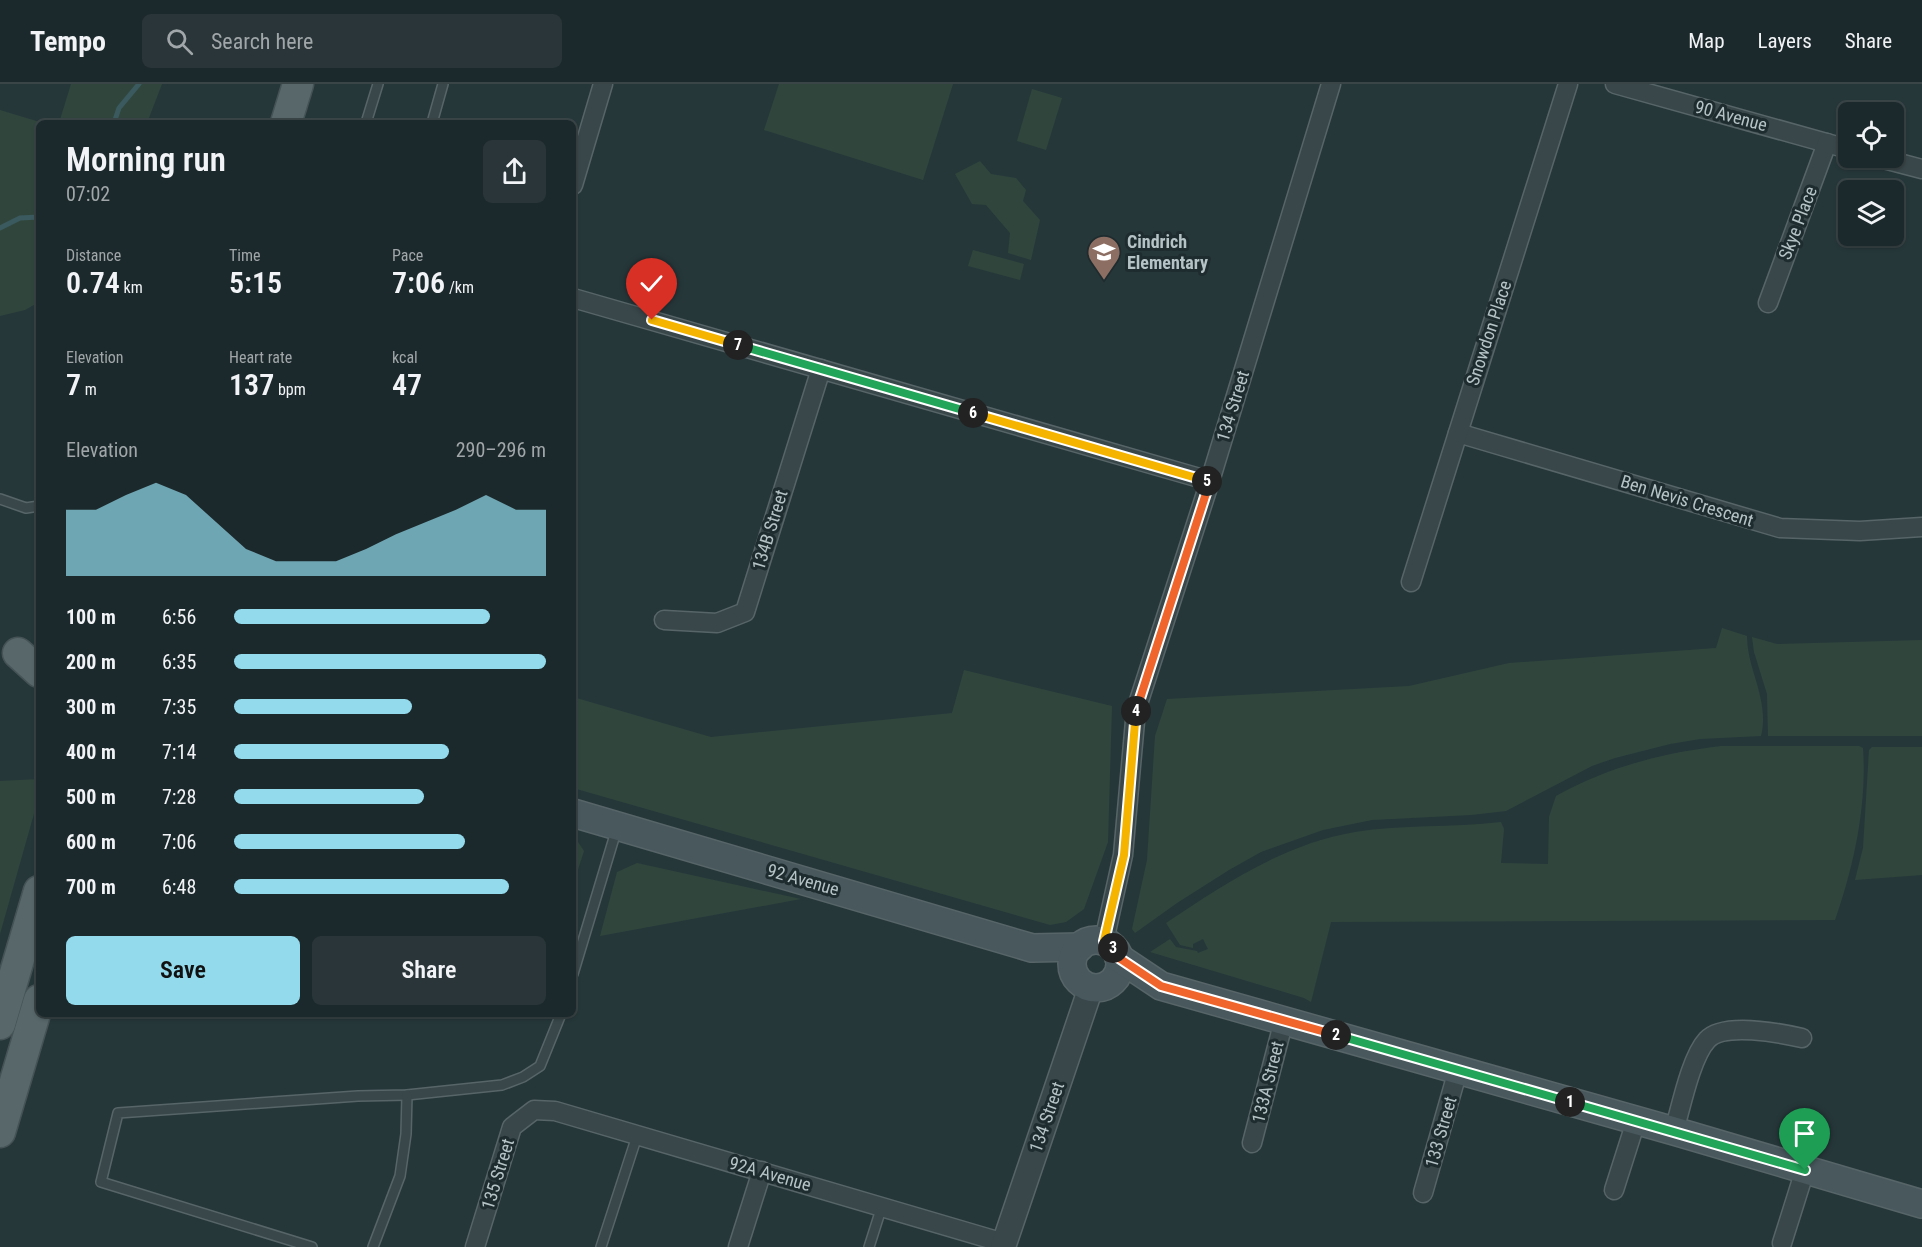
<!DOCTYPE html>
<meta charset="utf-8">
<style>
:root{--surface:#1c292c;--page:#293538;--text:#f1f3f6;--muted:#a0a6a9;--line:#3a4548;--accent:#93dbec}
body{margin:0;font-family:"Roboto Condensed",sans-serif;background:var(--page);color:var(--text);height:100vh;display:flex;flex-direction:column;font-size:22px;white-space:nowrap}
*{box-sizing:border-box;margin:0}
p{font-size:20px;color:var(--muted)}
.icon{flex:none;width:33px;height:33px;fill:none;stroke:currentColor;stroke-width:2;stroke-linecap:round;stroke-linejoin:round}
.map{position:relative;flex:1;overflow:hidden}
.details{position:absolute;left:36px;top:36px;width:540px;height:897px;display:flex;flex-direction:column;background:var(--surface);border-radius:9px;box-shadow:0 2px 4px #0004,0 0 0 2px var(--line)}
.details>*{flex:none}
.controls{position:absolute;left:1838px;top:18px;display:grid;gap:12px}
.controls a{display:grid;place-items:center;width:66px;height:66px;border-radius:9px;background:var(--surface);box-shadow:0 2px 4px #0004,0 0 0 2px var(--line);font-size:30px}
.pin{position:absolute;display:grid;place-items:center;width:51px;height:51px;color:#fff;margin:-62px -26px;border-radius:50% 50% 50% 0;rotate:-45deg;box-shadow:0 0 6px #0007}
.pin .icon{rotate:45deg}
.km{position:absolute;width:30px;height:30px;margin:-15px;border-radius:50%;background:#222;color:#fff;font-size:16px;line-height:30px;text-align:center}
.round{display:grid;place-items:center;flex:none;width:63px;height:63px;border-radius:9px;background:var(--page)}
.overview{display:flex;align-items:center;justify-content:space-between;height:102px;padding:0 30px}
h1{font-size:33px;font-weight:600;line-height:45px}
.figures{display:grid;grid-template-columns:repeat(3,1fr);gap:9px;height:102px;padding:6px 30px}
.figures div{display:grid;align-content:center}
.figures b{font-size:30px;font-weight:600}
.figures small{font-size:16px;font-weight:400}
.figures p{font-size:16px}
.chart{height:168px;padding:12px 30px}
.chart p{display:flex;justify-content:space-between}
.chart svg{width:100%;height:108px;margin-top:6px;fill:var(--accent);opacity:.7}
.primary-button{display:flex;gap:12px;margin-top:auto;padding:12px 30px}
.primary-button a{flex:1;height:69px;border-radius:9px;background:var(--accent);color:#111;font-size:24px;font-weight:600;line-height:69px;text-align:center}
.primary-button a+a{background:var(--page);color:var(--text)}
ul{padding:0 30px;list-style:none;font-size:20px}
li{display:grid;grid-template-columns:96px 72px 1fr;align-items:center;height:45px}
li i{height:15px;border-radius:8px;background:var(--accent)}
header{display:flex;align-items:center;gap:36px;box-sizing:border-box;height:84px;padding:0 30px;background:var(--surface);border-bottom:2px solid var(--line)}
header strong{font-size:28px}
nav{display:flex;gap:33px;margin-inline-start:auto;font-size:21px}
.search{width:420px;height:54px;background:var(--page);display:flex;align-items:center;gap:15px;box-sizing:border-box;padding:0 21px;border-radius:9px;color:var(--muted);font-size:22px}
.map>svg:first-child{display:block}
</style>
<header>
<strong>Tempo</strong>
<div class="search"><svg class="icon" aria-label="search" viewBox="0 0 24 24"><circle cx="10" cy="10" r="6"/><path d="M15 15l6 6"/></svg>Search here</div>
<nav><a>Map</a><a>Layers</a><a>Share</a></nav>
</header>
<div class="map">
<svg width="1922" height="1163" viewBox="0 0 1922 1163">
<rect width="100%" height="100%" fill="#26373a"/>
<!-- green -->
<g fill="#30463c">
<path d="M71,0H162L147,39H59Z"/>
<path d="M779,0H953L923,96L764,46Z"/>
<path d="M1032,5L1062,14L1046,66L1017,57Z"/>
<path d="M0,26L43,39H39V218L25,226L0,232Z"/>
<path d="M980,77L991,90L1016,94L1026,106L1023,117L1040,136L1031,176L1008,169L1010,149L986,121L972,120L955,90Z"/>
<path d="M973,166L1024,180L1020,196L968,182Z"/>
<path d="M1722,544L1747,552C1747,586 1770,616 1761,652L1700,655L1670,660L1615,674L1592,682L1506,727L1471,731L1372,736L1323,746L1261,768L1229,786L1177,819L1135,849L1132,845L1147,776L1155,652L1167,615L1409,602L1509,579L1716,564Z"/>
<path d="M1752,553L1777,560L1922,556V652H1768L1767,610L1754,568Z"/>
<path d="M964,586L1112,622L1108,758L1084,825L1066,838L1050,841L573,704V613L711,653L952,629Z"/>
<path d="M1721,662H1859L1863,664C1867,721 1854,782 1835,836L1331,838L1311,918L1304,914L1150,868L1170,855L1176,863L1197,867L1198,869L1208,865L1203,855L1193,860V864L1180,861L1166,839C1224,800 1284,760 1355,748C1403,740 1452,744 1501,738L1504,745L1501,779L1548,780L1549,733L1556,712C1608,683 1662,669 1721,662Z"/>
<path d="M1872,663H1922V791L1855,796L1863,764L1869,666Z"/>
<path d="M39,695V712L0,850V697Z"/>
<path d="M573,757L578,758L584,767L573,801Z"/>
<path d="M637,779L801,815L600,852L617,788Z"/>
</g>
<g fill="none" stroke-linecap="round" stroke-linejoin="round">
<!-- stream -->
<g stroke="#3b5a5f" stroke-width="5">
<path d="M114,39L119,24L139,0"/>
<path d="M0,144L20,134L39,133"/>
</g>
<!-- service casing -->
<g stroke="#576568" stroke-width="12">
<g id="service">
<path d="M366,39L378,0"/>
<path d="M432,39L443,0"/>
<path d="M0,415L26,424L39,422"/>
<path d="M573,890L617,744"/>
<path d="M312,1163L101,1098L118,1029L358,1012L407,1011L502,1001L523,993L540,982L561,930"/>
<path d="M373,1163L400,1092L406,1050L407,1011"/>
<path d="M601,1163L637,1052"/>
<path d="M869,1163L882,1122"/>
</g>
</g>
<!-- minor casing -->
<g stroke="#576568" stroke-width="21">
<g id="minor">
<path d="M1615,0L1848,65"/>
<path d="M1880,74L1922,85"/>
<path d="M573,101L603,0"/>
<path d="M573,214L1210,397"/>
<path d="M1768,219L1827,59"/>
<path d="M1458,349L1780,444L1860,447L1922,443"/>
<path d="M1411,498L1568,0"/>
<path d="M664,536L717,539L745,528L821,285"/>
<path d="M1104,857L1123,771L1136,626L1210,397L1331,0"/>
<path d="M1674,1047C1681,1023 1691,973 1707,956C1723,938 1780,949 1802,954"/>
<path d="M1252,1059L1284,936"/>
<path d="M1614,1106L1636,1037"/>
<path d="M1423,1109L1458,986"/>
<path d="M1782,1159L1805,1086"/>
<path d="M475,1163L512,1043L534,1026L555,1027L1004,1159"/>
<path d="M738,1163L762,1087"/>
</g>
</g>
<!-- tertiary casing -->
<g stroke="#576568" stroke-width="27">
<path id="tertiary" d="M1003,1163L1091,903"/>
</g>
<!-- secondary casing -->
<g stroke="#576568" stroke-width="30">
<g id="secondary">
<path d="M573,729L1032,864L1080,863"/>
<circle cx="1096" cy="880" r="24"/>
<path d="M1119,874L1161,902L1674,1047L1922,1120"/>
</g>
</g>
<!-- primary casing -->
<g stroke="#455356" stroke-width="33">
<g id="primary">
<path d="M286,39L298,0"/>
<path d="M18,569L39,588"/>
<path d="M0,940L39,807"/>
<path d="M0,1048L39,916"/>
</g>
</g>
<!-- service -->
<use href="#service" stroke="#39474a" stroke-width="9"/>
<!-- minor -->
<use href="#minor" stroke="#39474a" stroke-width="18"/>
<!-- tertiary -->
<use href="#tertiary" stroke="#39474a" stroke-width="24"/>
<!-- secondary -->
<use href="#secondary" stroke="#48585d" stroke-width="27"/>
<!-- primary -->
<use href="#primary" stroke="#57676a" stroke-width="30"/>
</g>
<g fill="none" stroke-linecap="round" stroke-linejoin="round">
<!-- split-1 casing -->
<g stroke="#fff" stroke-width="12">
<path id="split-1" d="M1570,1018L1805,1086"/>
</g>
<!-- split-2 casing -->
<g stroke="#fff" stroke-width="12">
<path id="split-2" d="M1336,951L1570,1018"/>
</g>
<!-- split-3 casing -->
<g stroke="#fff" stroke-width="12">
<path id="split-3" d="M1113,864L1119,874L1161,902L1336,951"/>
</g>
<!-- split-4 casing -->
<g stroke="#fff" stroke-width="12">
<path id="split-4" d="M1113,864L1104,857L1124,771L1136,627"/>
</g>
<!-- split-5 casing -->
<g stroke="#fff" stroke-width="12">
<path id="split-5" d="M1136,627L1210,397H1207"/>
</g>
<!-- split-6 casing -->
<g stroke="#fff" stroke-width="12">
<path id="split-6" d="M973,329L1207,397"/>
</g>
<!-- split-7 casing -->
<g stroke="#fff" stroke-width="12">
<path id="split-7" d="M738,261L973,329"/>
</g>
<!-- split-8 casing -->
<g stroke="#fff" stroke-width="12">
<path id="split-8" d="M652,236L738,261"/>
</g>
<!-- split-1 -->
<use href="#split-1" stroke="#22a559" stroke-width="8"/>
<!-- split-2 -->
<use href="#split-2" stroke="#22a559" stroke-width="8"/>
<!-- split-3 -->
<use href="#split-3" stroke="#f0652b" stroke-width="8"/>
<!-- split-4 -->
<use href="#split-4" stroke="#f5b400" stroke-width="8"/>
<!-- split-5 -->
<use href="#split-5" stroke="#f0652b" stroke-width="8"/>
<!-- split-6 -->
<use href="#split-6" stroke="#f5b400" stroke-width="8"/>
<!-- split-7 -->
<use href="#split-7" stroke="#22a559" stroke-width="8"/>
<!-- split-8 -->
<use href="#split-8" stroke="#f5b400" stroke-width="8"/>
</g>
<!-- icons -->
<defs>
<g id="school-pin" transform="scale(1.725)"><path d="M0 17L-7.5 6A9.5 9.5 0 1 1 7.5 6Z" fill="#8d6e63" stroke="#1e2c2f"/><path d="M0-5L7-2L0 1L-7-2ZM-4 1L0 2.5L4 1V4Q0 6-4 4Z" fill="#fff"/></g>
</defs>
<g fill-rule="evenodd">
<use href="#school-pin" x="1104" y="168"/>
</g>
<g text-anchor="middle" stroke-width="6" stroke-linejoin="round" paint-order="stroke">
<!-- street labels -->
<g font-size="18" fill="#b5c2c6" stroke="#1e2c2f">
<text transform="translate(1731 32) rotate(15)" y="6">90 Avenue</text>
<text transform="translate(1798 139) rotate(-69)" y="6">Skye Place</text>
<text transform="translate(1489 249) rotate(-72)" y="6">Snowdon Place</text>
<text transform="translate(1233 322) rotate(-73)" y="6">134 Street</text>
<text transform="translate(1687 417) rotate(17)" y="6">Ben Nevis Crescent</text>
<text transform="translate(770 446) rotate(-73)" y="6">134B Street</text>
<text transform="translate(803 796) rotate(16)" y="6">92 Avenue</text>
<text transform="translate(1268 998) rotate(-76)" y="6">133A Street</text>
<text transform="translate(1047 1033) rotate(-71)" y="6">134 Street</text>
<text transform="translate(1441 1048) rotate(-74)" y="6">133 Street</text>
<text transform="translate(498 1090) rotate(-73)" y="6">135 Street</text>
<text transform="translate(770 1090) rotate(16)" y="6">92A Avenue</text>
</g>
<!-- poi labels -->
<g font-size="18" font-weight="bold" fill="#b5c2c6" stroke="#1e2c2f" text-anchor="start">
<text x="1127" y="164">Cindrich<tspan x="1127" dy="21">Elementary</tspan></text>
</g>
</g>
</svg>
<div class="controls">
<a><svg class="icon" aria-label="locate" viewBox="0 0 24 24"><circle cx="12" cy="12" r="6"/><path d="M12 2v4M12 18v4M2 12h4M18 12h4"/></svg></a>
<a><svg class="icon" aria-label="layers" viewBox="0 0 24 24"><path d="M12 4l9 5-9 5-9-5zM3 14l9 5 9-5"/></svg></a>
</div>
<div class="pin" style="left:1805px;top:1086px;background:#1e9e55"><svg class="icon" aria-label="arrive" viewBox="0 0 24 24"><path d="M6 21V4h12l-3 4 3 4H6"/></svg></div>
<div class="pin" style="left:652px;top:236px;background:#d93025"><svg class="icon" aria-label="check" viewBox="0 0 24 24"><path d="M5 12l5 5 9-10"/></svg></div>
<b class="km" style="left:1570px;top:1018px">1</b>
<b class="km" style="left:1336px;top:951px">2</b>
<b class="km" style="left:1113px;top:864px">3</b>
<b class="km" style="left:1136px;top:627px">4</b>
<b class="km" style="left:1207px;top:397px">5</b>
<b class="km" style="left:973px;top:329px">6</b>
<b class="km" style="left:738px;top:261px">7</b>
<section class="details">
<div class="overview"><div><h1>Morning run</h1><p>07:02</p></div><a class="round"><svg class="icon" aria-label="share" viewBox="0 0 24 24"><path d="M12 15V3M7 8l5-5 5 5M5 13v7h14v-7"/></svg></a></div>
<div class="figures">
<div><p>Distance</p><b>0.74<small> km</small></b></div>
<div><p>Time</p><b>5:15</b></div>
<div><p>Pace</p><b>7:06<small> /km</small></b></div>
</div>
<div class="figures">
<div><p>Elevation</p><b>7<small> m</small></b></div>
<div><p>Heart rate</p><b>137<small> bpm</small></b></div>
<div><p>kcal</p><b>47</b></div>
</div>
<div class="chart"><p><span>Elevation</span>290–296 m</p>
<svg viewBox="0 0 160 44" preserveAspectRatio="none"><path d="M0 44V17L10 17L20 11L30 6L40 11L50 22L60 33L70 38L80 38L90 38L100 33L110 27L120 22L130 17L140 11L150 17L160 17V44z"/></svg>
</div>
<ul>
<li><b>100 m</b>6:56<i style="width:82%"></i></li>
<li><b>200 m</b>6:35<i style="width:100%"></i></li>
<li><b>300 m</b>7:35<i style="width:57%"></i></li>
<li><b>400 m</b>7:14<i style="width:69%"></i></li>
<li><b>500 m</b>7:28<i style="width:61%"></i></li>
<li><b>600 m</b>7:06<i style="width:74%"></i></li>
<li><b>700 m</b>6:48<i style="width:88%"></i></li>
</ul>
<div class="primary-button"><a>Save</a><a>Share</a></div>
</section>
</div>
